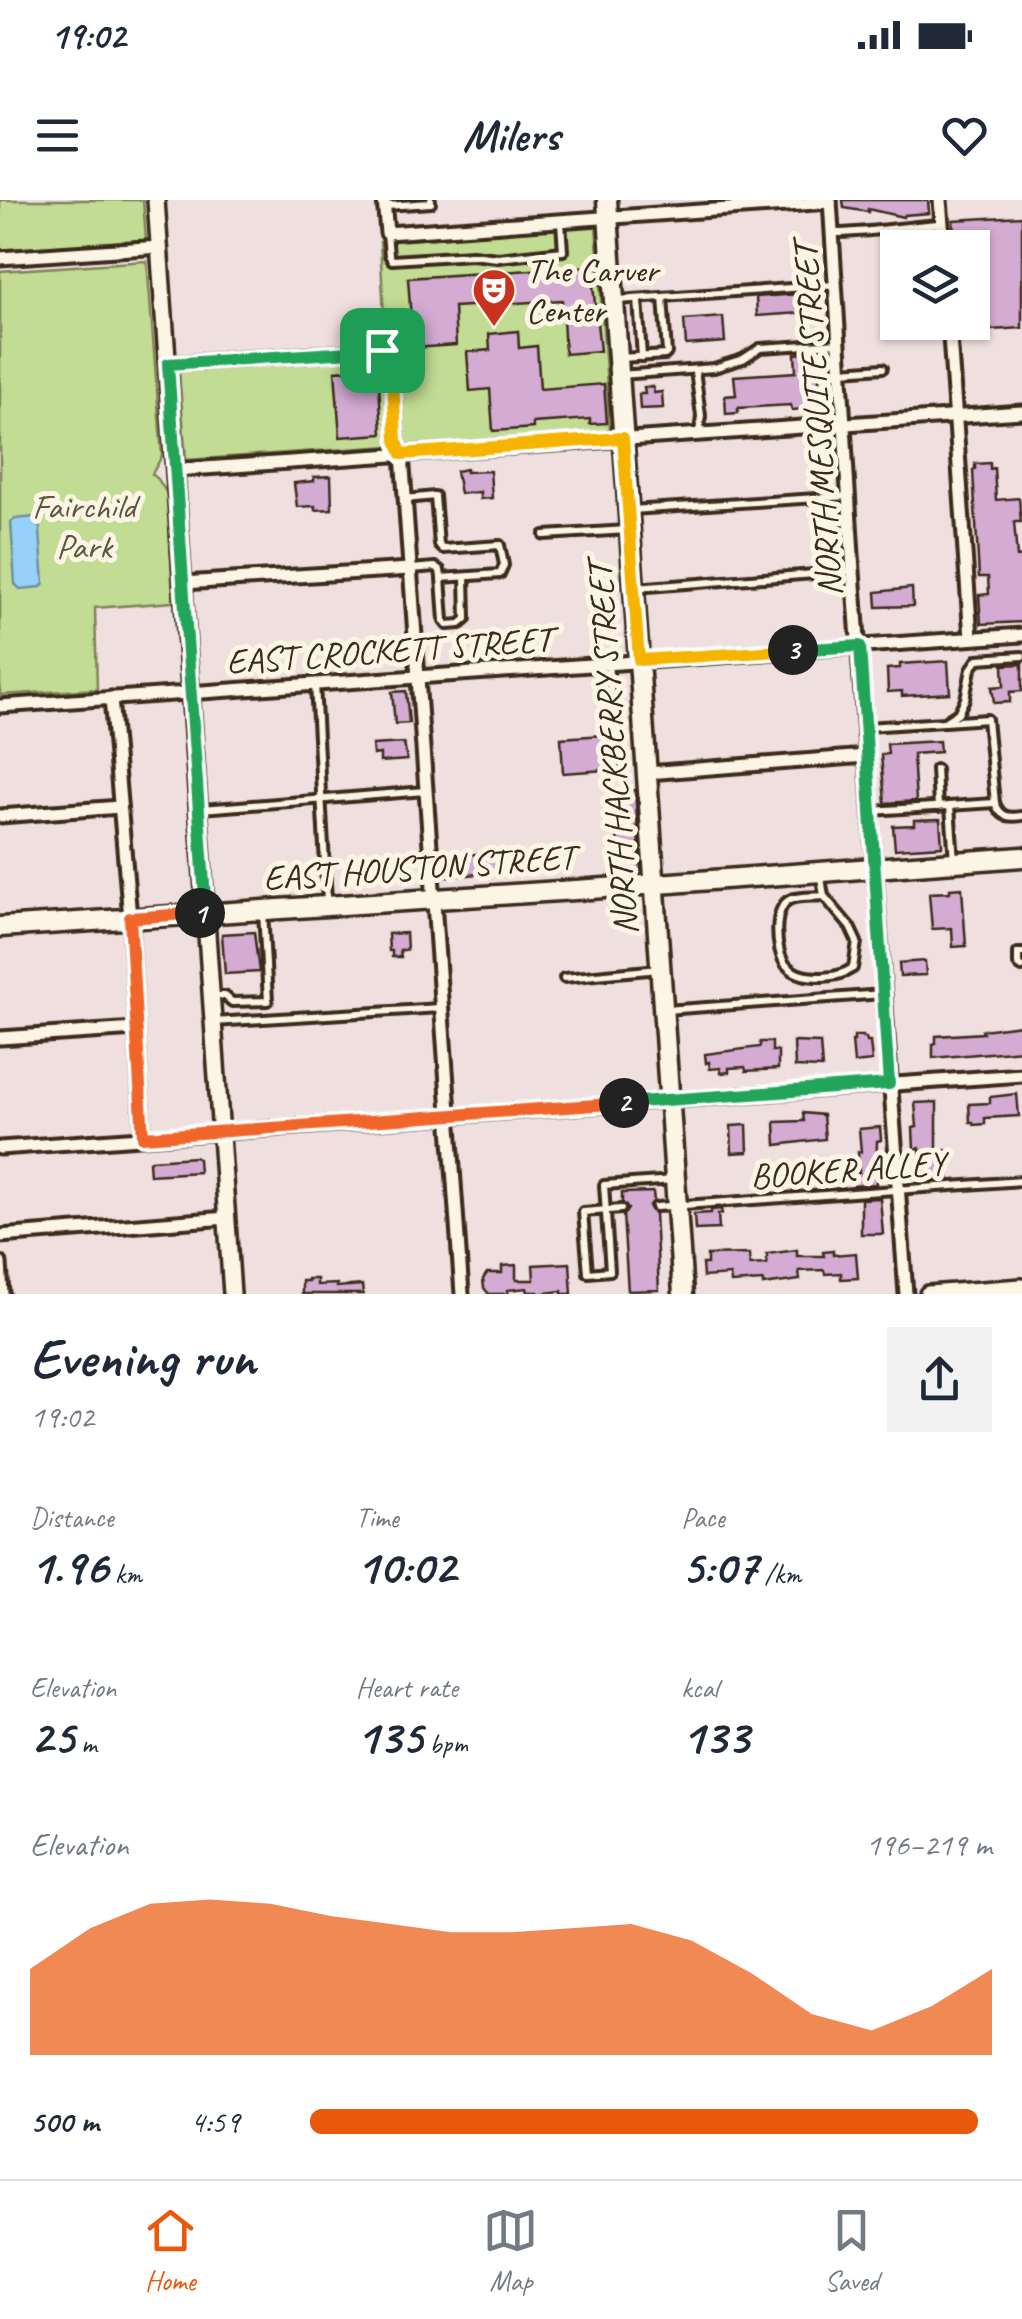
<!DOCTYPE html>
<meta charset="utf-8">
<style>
:root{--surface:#fff;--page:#f2f2f3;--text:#1f2937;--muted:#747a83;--line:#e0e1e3;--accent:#ea580c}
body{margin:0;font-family:Caveat,sans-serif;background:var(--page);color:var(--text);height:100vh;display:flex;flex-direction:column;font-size:38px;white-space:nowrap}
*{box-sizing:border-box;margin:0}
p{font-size:32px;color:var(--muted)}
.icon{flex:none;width:55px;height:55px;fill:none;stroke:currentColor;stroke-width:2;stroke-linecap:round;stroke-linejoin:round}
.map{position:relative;height:1094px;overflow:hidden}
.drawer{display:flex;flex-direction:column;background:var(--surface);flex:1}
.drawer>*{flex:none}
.fabs{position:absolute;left:880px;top:30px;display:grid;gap:20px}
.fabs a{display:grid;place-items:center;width:110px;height:110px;border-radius:0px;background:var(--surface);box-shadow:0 2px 8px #0004;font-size:50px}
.pin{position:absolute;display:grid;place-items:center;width:85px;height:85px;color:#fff;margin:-42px;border-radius:20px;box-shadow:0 5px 15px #0006}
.km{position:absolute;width:50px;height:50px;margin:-25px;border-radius:50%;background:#222;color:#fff;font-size:28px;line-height:50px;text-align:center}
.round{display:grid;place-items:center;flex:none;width:105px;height:105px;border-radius:0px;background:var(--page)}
.head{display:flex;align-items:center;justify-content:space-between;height:170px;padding:0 30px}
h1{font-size:55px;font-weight:600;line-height:75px}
.metrics{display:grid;grid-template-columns:repeat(3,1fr);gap:15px;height:170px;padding:10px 30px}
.metrics div{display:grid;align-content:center}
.metrics b{font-size:50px;font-weight:600}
.metrics small{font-size:28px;font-weight:400}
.metrics p{font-size:28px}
.chart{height:280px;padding:20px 30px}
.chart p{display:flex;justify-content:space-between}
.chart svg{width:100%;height:180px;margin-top:10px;fill:var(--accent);opacity:.7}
ul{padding:0 30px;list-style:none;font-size:32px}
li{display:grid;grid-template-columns:160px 120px 1fr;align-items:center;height:75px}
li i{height:25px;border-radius:12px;background:var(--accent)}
.status{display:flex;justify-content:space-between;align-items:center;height:70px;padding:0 50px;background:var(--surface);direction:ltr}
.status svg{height:28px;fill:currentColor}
header{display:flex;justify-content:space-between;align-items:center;height:130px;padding:0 30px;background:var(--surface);font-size:45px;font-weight:600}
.tabs{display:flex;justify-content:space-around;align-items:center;height:140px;border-top:2px solid var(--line);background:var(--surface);font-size:28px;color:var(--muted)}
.tabs a{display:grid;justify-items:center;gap:5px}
.tabs .on{color:var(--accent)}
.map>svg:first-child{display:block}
</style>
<div class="status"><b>19:02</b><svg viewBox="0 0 49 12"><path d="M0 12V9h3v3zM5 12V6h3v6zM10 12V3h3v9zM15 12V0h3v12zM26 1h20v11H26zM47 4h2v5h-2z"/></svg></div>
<header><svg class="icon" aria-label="menu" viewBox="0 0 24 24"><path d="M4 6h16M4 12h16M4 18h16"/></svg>Milers<svg class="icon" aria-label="heart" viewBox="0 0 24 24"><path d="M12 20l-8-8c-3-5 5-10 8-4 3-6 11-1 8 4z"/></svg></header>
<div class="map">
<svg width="1022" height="1094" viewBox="0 0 1022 1094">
<rect width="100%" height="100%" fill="#f0dfdf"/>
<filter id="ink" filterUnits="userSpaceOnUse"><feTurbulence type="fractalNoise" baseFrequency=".01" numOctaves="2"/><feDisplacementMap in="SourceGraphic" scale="20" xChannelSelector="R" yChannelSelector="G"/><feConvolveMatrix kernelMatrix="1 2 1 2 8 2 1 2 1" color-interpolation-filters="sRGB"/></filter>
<g filter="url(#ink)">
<!-- green -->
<g fill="#c2dc93" stroke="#7e8358" stroke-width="2.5">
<path d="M0,0H143L146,40L0,50Z"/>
<path d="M596,26L610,231L186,260L179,171L386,153L380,42Z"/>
<path d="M147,61L162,256L152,274L158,279L168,295L173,402L95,408L97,489L0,495V71Z"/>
</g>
<!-- water -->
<path fill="#97d1f7" stroke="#728ea0" stroke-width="2.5" d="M35,317L39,320L44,383L41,387L20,389L15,384L11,322L15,319Z"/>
<!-- building -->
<g fill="#d4abd2" stroke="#3b2a1e" stroke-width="2.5">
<path d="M843,0H928L929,13L904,15L903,17L868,9V12L844,8Z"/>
<path d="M1022,16V128L960,132L959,122H972V48H955L953,20Z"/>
<path d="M591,66L600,151L565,154L562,100L454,107L456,145L413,148L408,78Z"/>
<path d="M814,93L815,112L757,116L756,97Z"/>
<path d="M723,117L725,142L686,145L684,120Z"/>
<path d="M518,131L519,148L537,146L540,189L604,184L607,223L590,224V219L533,223V228L493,231L490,189L470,191L467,152L490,150L489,134Z"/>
<path d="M818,151L820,208L792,210L791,205L738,208V213L726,214L725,196L736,195L734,176L796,172L795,154Z"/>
<path d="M378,168L382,234L340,237L335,171Z"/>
<path d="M644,187H653L654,193L662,192L663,208L640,209L639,194H645Z"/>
<path d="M990,263V269L994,268L996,300L1019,298L1021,322H1014L1017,357L1022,356V422L981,424L979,395L989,394L988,377H979L973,270L975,269V264Z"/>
<path d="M466,269V272L490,271L492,298L480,299V292L460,294L456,271Z"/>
<path d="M331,276L332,309L315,310V306L297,307L294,283L314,281V277Z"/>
<path d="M912,388L913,406L877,407L876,392Z"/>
<path d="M948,461L950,493L902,496V491L888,492L887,469L900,468V464Z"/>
<path d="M1022,464V491L1010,492V502L994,503L992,487L1004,486L1003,465Z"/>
<path d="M406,491L409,523L395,524L392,492Z"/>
<path d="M618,534L620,569L563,573L561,538Z"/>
<path d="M939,541L940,552L913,554L916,601L885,603L881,555L888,554L887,544Z"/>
<path d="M404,543L407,560L380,562V554L373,555L372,545Z"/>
<path d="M635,590L641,671L620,673L614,591Z"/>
<path d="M940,619L942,646L895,649L893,626L914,625V620Z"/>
<path d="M499,652L501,672L445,677L443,657Z"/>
<path d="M962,688L966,746L953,747L952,728L932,729L929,693L950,692V689Z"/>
<path d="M254,732L259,772L225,774L222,734Z"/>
<path d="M406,733L407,750H400L401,757H392V751H389L388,734Z"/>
<path d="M925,761L926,775L900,776L899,763Z"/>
<path d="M1021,825L1022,850L933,858V844L936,843V836L983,833L982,830Z"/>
<path d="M854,836H863V838H866L867,842H870L872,861L854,863L852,841H854Z"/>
<path d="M760,842H772V851H778V869L746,871L745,867L729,868V872L721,873L720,868L710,869L709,862L706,863L705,854L760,847Z"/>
<path d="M794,842L820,843L822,868L795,867Z"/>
<path d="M1017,894L1019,916L985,918V924L974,925L973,922H970L969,904L990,903V897Z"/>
<path d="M937,902V951L949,950V959L946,960L948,979L926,981L925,978H923L920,948L914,949L913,928L917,927L915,903Z"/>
<path d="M803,913L823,915L825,939L776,945L775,922L804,921Z"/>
<path d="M747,925L748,952L732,953L731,926Z"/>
<path d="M880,927L881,940L877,941L876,984L854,986L853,973H859L858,952H861L859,929Z"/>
<path d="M195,957L198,959L199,972L150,975L149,962L151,960Z"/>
<path d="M653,992L654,1001L649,1006L655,1014L659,1090L628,1091L623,1015L628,1009L622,1002V993Z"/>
<path d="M880,998L883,1034H861V999Z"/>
<path d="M721,1009L722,1014H718L719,1029L695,1030L694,1014L711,1013V1010Z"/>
<path d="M797,1050V1056H824L823,1052L833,1051V1055L856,1053L858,1078L841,1079V1073L825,1074L824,1070L799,1071L800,1080L763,1085V1081L731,1083L730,1075L703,1077L702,1064H707V1055L749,1054L750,1065L767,1064V1054Z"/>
<path d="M570,1063L572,1094H562V1091L538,1094V1092H528L527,1088L507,1090L508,1094H489L484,1088L483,1079L487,1073H502V1066L516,1065V1080H534L533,1065Z"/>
<path d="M308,1079H317V1085L337,1084V1087L362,1085L363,1094H302V1081H308Z"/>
</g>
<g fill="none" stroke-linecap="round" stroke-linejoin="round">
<!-- service casing -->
<g stroke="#3b2a1e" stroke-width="14">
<g id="service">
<path d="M386,6L431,3V0"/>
<path d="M387,33L389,55L392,60L472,55L498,58L563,51L561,22"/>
<path d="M834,33C870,33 905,26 941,24"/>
<path d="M638,99L642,157"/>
<path d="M618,100L835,85"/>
<path d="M621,158L665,155L667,153L663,97"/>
<path d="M695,170L701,216L699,233"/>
<path d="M842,171L883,168"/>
<path d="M620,175L714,168L743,159L760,148L838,143"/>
<path d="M405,299L435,296L439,345L443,349L500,345L504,365L500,374L441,378L440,370L435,367L411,369"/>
<path d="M631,310L848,296"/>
<path d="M544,335L628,330"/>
<path d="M441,378L444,421L447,425L460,424L466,419L465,377"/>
<path d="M635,388L852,371"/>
<path d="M608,463L613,519"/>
<path d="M315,484L327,701"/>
<path d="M945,522L987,519L995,603C1001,617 1007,618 1022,616"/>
<path d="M866,527L944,522L958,513L965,499L971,469L978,459L1022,456"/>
<path d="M936,569L938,607"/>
<path d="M950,606L954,661"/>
<path d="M202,609L425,591"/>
<path d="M871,611L995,603"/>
<path d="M820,672L824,696L850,727L857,742L853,768C842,775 835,776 822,777C808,777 796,776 786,765C775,752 772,706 791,699C800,696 814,697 824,696"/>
<path d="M1022,753H1018V764L1022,767"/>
<path d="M564,778L659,769"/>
<path d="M212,796H225L232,802L268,801L263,711"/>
<path d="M665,810L883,794"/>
<path d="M213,822L440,808"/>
<path d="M656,1007L1022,981"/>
<path d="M621,1009L583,1012L588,1073L610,1071L604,985L674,980"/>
</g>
</g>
<!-- minor casing -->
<g stroke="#3b2a1e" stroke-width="19">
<g id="minor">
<path d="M384,0L387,33L830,2"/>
<path d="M830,0L853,371L906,1094"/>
<path d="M940,0L944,48"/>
<path d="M0,58L160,47"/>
<path d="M949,122L971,438"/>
<path d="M168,164L377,150H382L392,159L396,240L402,254L462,1094"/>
<path d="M175,270L1022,212"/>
<path d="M183,383L410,369"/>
<path d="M111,498L130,718L143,937"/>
<path d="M0,506L1022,435"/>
<path d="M647,573L866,556"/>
<path d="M0,616L120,607"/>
<path d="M0,838L136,829"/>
<path d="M0,948L1022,875"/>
<path d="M0,1036L227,1018"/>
<path d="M0,1063L2,1094"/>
</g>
</g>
<!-- tertiary casing -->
<g stroke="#3b2a1e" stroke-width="22">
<g id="tertiary">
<path d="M156,0L232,1094"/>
<path d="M928,1094L1022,1087"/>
</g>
</g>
<!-- secondary casing -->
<g stroke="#3b2a1e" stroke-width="25">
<g id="secondary">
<path d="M607,0L683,1094"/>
<path d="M0,727L591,689L1022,657"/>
</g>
</g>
<!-- service -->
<use href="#service" stroke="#fcf5e5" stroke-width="6"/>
<!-- minor -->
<use href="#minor" stroke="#fcf5e5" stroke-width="11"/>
<!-- tertiary -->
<use href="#tertiary" stroke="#fcf5e5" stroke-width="15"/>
<!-- secondary -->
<use href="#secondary" stroke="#fcf5e5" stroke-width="18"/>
</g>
</g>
<g fill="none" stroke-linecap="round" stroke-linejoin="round" filter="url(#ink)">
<!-- split-1 casing -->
<g stroke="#fff" stroke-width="20">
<path id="split-1" d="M200,713H206L168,164L382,150"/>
</g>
<!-- split-2 casing -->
<g stroke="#fff" stroke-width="20">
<path id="split-2" d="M200,713L130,718L143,937L624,903"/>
</g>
<!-- split-3 casing -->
<g stroke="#fff" stroke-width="20">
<path id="split-3" d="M624,903L889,884L860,446L793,450"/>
</g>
<!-- split-4 casing -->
<g stroke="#fff" stroke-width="20">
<path id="split-4" d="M382,150L392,160L396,240L402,254L623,238L639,460L793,450"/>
</g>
<!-- split-1 -->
<use href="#split-1" stroke="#22a559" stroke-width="12"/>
<!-- split-2 -->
<use href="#split-2" stroke="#f0652b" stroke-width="12"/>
<!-- split-3 -->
<use href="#split-3" stroke="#22a559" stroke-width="12"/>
<!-- split-4 -->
<use href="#split-4" stroke="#f5b400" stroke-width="12"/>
</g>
<!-- icons -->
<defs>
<g id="theatre-pin" transform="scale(2.25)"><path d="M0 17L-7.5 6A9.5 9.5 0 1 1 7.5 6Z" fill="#c8321e" stroke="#fcf5e5"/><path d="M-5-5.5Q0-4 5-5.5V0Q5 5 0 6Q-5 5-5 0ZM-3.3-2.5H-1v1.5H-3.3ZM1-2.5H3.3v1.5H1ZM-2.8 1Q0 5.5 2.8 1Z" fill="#fff"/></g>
</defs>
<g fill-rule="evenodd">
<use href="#theatre-pin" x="494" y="90"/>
</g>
<g text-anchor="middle" stroke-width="10" stroke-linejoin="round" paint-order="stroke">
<!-- poi labels -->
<g font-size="35" fill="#3b2a1e" stroke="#fcf5e5" text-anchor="start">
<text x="526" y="82">The Carver<tspan x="526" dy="40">Center</tspan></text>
</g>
<!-- street labels -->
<g font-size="35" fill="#3b2a1e" stroke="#fcf5e5">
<text transform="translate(817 220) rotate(-94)" y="12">NORTH MESQUITE STREET</text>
<text transform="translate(389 450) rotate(-4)" y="12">EAST CROCKETT STREET</text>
<text transform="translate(612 549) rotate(-94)" y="12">NORTH HACKBERRY STREET</text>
<text transform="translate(419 667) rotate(-4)" y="12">EAST HOUSTON STREET</text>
<text transform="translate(848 969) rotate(-4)" y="12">BOOKER ALLEY</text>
</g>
<!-- park labels -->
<g font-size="35" fill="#5d563b" stroke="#fcf5e5">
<text x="84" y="318">Fairchild<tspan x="84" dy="40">Park</tspan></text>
</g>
</g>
</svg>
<div class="fabs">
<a><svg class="icon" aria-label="layers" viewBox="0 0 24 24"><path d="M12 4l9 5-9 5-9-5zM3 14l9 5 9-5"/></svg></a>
</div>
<div class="pin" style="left:382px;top:150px;background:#1e9e55"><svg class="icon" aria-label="arrive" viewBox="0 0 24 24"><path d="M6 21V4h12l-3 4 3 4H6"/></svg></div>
<b class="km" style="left:200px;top:713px">1</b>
<b class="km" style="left:624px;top:903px">2</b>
<b class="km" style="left:793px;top:450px">3</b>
</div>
<section class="drawer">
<div class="head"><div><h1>Evening run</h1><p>19:02</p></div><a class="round"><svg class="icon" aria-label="share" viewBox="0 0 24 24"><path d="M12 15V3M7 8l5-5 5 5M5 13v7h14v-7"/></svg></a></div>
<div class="metrics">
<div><p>Distance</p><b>1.96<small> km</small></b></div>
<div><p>Time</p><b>10:02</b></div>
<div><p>Pace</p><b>5:07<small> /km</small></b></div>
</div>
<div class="metrics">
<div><p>Elevation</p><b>25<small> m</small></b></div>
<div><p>Heart rate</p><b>135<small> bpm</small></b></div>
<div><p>kcal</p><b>133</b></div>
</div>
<div class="chart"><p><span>Elevation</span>196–219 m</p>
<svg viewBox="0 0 160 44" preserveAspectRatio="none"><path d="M0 44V23L10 13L20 7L30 6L40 7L50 10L60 12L70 14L80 14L90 13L100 12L110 16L120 24L130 34L140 38L150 32L160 23V44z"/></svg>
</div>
<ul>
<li><b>500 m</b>4:59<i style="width:98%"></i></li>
</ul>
</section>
<nav class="tabs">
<a class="on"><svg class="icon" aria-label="home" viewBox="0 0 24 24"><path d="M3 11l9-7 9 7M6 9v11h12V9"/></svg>Home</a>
<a><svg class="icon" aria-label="map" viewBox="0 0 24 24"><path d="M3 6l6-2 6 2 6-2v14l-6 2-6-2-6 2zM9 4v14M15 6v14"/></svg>Map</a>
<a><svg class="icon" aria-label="saved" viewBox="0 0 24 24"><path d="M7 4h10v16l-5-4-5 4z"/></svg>Saved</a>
</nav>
